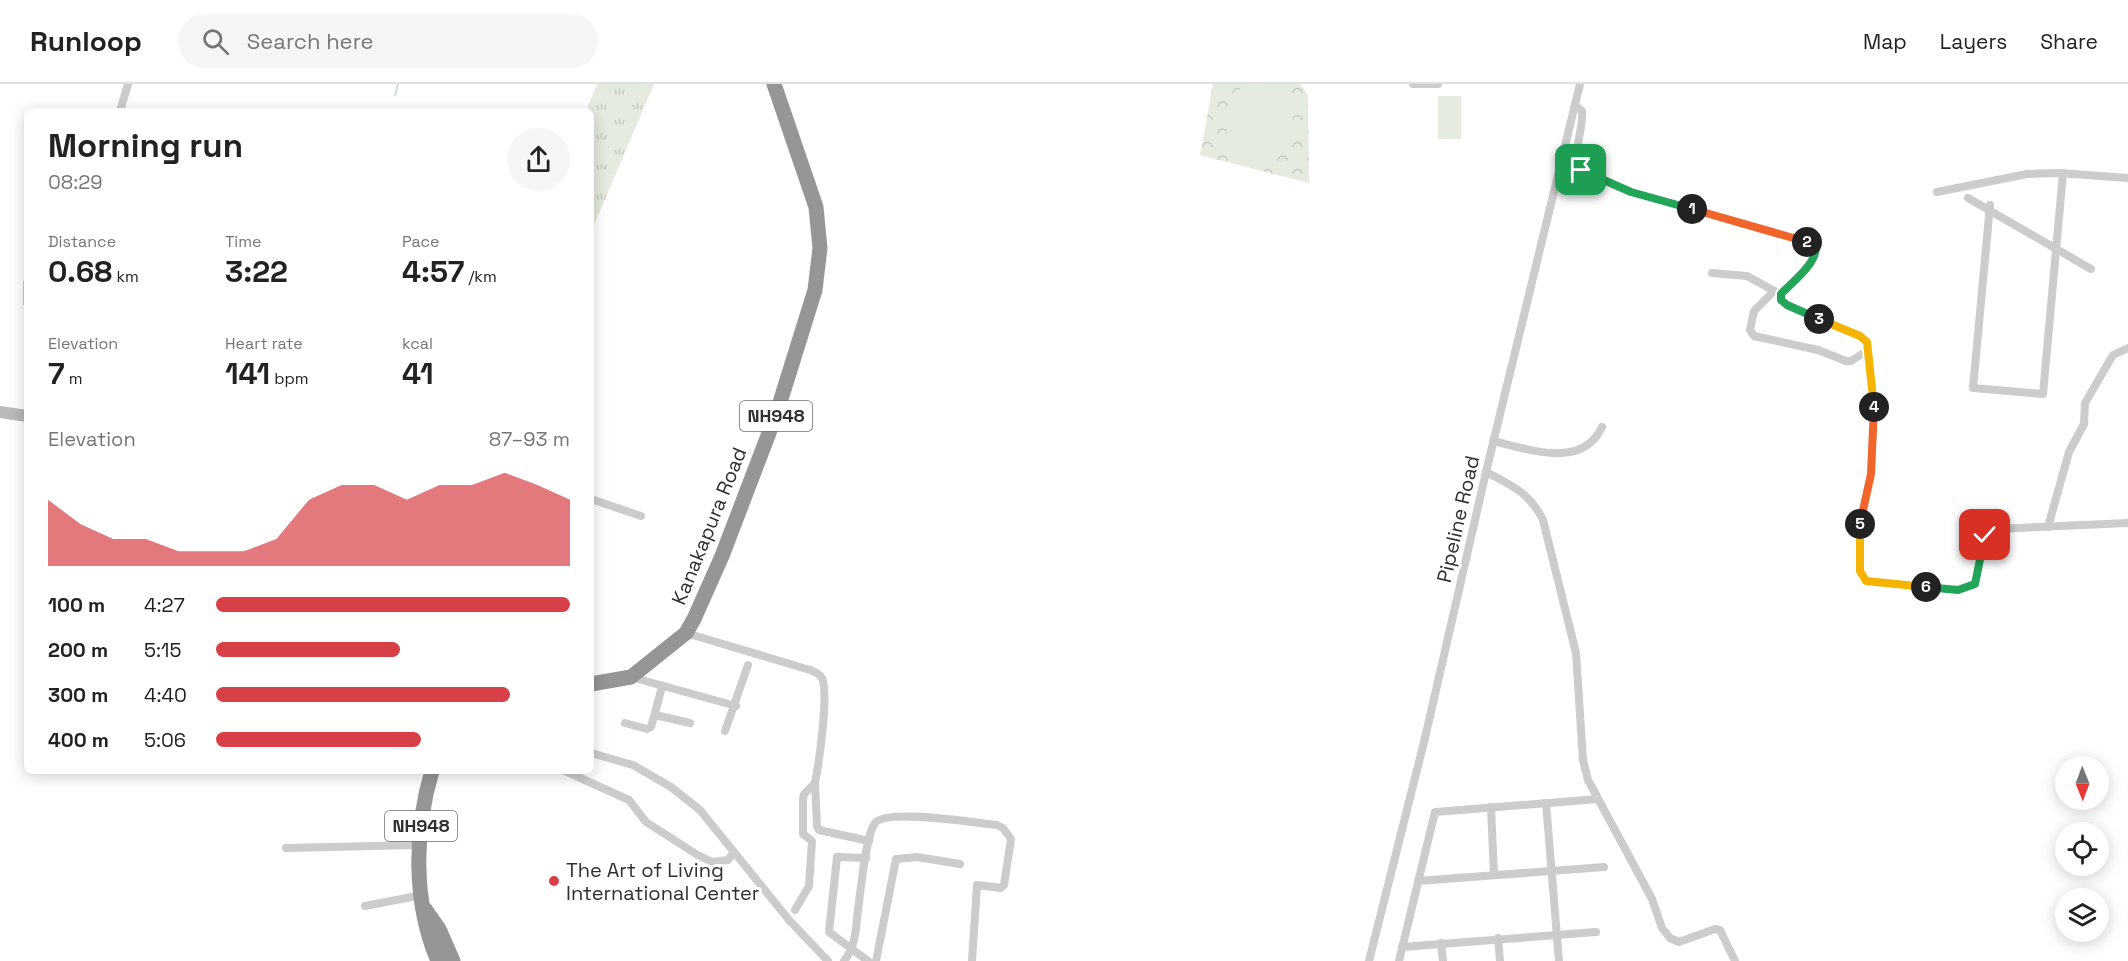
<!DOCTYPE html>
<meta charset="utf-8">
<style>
:root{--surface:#fff;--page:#f6f6f6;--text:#222;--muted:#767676;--line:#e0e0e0;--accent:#d84047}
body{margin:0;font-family:"Space Grotesk",sans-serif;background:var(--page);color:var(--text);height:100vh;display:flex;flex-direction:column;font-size:22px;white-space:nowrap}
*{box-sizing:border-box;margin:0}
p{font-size:20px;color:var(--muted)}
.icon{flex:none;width:33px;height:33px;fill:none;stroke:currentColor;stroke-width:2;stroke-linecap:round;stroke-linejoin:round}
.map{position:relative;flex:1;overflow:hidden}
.details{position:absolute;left:24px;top:24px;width:570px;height:666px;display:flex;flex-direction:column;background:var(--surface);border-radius:9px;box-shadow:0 3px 15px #0003}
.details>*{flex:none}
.needle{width:39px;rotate:179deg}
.controls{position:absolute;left:2055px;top:672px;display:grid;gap:12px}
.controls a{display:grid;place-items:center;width:54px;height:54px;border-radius:50%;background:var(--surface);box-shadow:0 3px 15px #0003;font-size:30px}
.pin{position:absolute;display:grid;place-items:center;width:51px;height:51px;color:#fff;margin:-26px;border-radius:12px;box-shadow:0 3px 9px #0006}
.km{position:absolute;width:30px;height:30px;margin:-15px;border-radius:50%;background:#222;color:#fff;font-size:16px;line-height:30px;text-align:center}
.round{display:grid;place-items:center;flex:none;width:63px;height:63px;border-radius:32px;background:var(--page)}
.head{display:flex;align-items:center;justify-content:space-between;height:102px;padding:0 24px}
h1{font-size:33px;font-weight:700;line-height:45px}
.metrics{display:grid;grid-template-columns:repeat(3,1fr);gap:9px;height:102px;padding:6px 24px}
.metrics div{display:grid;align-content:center}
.metrics b{font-size:30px;font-weight:700}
.metrics small{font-size:16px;font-weight:400}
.metrics p{font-size:16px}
.chart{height:168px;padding:12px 24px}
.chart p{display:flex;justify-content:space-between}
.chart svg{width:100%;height:108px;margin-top:6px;fill:var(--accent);opacity:.7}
ul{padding:0 24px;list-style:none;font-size:20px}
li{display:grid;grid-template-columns:96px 72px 1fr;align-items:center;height:45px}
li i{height:15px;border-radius:8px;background:var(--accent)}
header{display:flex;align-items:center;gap:36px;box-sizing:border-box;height:84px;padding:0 30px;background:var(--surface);border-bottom:2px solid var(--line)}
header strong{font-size:28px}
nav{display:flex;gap:33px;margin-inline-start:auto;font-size:21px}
.search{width:420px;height:54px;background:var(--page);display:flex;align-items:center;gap:15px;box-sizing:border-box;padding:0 21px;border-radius:33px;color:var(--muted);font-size:22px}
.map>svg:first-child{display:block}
</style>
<header>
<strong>Runloop</strong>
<div class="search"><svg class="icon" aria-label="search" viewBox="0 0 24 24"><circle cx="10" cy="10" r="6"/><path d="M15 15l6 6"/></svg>Search here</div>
<nav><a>Map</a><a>Layers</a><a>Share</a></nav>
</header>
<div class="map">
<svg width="2128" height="877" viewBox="0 0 2128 877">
<defs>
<pattern id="grass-tufts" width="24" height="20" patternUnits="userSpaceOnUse" patternTransform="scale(1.5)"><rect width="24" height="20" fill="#e5ebde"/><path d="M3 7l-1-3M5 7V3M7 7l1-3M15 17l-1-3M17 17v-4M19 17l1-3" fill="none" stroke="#c5cabf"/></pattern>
<pattern id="park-crowns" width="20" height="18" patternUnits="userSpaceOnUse" patternTransform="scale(1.5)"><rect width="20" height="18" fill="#e5ebde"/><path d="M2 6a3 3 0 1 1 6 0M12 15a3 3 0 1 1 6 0" fill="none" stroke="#c5cabf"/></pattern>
</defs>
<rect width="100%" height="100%" fill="#fff"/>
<!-- grass -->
<path fill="url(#grass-tufts)" d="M597,0H654L591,148V27H586Z"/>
<!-- park -->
<path fill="url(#park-crowns)" d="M1213,0H1300L1308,11L1309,99L1200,71Z"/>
<!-- pitch -->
<g fill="#e5ebde">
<path d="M1251,0C1304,0 1304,68 1269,78C1224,90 1207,12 1251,0Z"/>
<rect x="1438" y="12" width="23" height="43"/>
</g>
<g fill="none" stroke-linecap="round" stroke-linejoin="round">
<!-- stream -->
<path stroke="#ccdde9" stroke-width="2" d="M395,11L398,0"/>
<!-- street -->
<g stroke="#ccc" stroke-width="8">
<path d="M1413,0H1438"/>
<path d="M1575,21L1582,27C1584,46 1571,68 1581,85L1631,108L1804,156L1816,162L1810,179L1781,210V216L1787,221L1860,252L1867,258L1875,331L1871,390L1860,443V487L1866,497L1958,505L1975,500L1985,451L1996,445L2128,439"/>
<path d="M120,27L128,0"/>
<path d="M1937,108L2027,90L2059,89L2128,94"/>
<path d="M1968,114L2091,185"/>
<path d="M1990,121L1973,304L2043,310L2063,89"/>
<path d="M1712,189L1747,192L1778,209"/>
<path d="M27,199V219"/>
<path d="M1774,207L1754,227L1750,246L1754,252L1818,266L1846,277H1851L1868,266"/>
<path d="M1493,357C1529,365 1582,386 1602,343"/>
<path d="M1486,388C1511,401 1530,409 1543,436L1576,569L1583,676L1588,696L1652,815L1662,844L1670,854L1679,858L1715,845L1720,846L1735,877"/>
<path d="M591,415L641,432"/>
<path d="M2048,443L2069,368L2084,340L2085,319L2113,271L2128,264"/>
<path d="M686,549L810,586C815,588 819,589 822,594C829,611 819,678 815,699L804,710L803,716V750L812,757L809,802L795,826"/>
<path d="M631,593L736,622"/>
<path d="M655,631L690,639"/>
<path d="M625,639L647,645L651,643L662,603"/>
<path d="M725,647L748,581"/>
<path d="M591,669L633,681L671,703L700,726L789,836L828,877"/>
<path d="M565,687L629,716L646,738L696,770L712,778L728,776L734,768"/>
<path d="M815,699L817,742L819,746L869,757"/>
<path d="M1546,719L1559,877"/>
<path d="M1491,723L1494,791"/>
<path d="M286,764L419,761"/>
<path d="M866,774L837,773L829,848L868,877"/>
<path d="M1418,797L1604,783"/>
<path d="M365,822L422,811"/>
<path d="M1498,854L1500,877"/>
<path d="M1441,859L1443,877"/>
<path d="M1402,863L1596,848"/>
<path d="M844,877C856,862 856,844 858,825C861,807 865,753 875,739C886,724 977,739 997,741L1003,744L1011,755L1004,801L1001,804L977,801L972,877"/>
<path d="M876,877L896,775L917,773L960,780"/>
<path d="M1369,877L1425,654L1486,388L1580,0"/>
<path d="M1399,877L1435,728L1598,715"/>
</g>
<!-- secondary -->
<path stroke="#b9b9b9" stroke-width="12" d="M0,328L27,332"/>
<!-- highway -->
<g stroke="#969696" stroke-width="15">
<path d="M591,600L631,593L686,549L694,535L722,472L777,328L815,206L820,164L816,123L774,0"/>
<path d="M432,687C414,747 413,819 438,877"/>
<path d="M425,825L439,845L453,877"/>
</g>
</g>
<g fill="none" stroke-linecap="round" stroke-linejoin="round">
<!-- split-1 casing -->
<g stroke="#fff" stroke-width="12">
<path id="split-1" d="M1581,86L1631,108L1692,125"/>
</g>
<!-- split-2 casing -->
<g stroke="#fff" stroke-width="12">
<path id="split-2" d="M1692,125L1807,158"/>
</g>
<!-- split-3 casing -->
<g stroke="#fff" stroke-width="12">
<path id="split-3" d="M1807,158L1816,162C1817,180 1792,198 1781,210V216L1787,221L1819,235"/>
</g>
<!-- split-4 casing -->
<g stroke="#fff" stroke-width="12">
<path id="split-4" d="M1819,235L1860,252L1867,258L1874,323"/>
</g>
<!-- split-5 casing -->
<g stroke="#fff" stroke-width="12">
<path id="split-5" d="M1860,440L1871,390L1874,323"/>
</g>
<!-- split-6 casing -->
<g stroke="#fff" stroke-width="12">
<path id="split-6" d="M1860,440V487L1866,497L1926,503"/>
</g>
<!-- split-7 casing -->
<g stroke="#fff" stroke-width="12">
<path id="split-7" d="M1926,503L1958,506L1975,500L1985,451"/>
</g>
<!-- split-1 -->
<use href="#split-1" stroke="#22a559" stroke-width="8"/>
<!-- split-2 -->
<use href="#split-2" stroke="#f0652b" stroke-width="8"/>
<!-- split-3 -->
<use href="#split-3" stroke="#22a559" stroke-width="8"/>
<!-- split-4 -->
<use href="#split-4" stroke="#f5b400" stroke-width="8"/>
<!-- split-5 -->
<use href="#split-5" stroke="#f0652b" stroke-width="8"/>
<!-- split-6 -->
<use href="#split-6" stroke="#f5b400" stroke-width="8"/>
<!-- split-7 -->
<use href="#split-7" stroke="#22a559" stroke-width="8"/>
</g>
<!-- markers -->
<circle fill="#d84047" stroke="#fff" stroke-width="2" cx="554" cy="797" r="6"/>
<g text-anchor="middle" stroke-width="6" stroke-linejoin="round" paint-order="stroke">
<!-- shield labels -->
<g fill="#fff" stroke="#6d6d6d" stroke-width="1.5">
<rect x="740" y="317" width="72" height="30" rx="4.5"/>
<rect x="385" y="727" width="72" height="30" rx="4.5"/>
</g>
<g font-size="18" font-weight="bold" fill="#2f2f2f">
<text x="776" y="338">NH948</text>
<text x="421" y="748">NH948</text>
</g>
<!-- street labels -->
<g font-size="20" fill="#2f2f2f" stroke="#fff">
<text transform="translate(1458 435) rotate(-77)" y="7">Pipeline Road</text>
<text transform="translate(709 442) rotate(-68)" y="7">Kanakapura Road</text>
</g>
<!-- poi labels -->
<g font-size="20" fill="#2f2f2f" stroke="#fff" text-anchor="start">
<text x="566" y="793">The Art of Living<tspan x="566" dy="23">International Center</tspan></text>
</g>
</g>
</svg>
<div class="controls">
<a><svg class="needle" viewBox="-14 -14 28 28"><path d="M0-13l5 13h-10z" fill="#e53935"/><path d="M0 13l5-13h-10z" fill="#767676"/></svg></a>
<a><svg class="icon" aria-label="locate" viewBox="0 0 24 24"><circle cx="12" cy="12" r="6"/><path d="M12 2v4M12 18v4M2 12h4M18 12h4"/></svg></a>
<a><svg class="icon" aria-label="layers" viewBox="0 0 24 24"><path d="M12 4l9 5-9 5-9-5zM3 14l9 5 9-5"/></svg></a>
</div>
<div class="pin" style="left:1581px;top:86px;background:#1e9e55"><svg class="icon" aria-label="arrive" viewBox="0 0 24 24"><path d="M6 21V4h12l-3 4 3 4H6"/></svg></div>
<div class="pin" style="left:1985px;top:451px;background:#d93025"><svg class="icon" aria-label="check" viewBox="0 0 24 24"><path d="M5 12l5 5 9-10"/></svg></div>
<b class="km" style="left:1692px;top:125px">1</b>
<b class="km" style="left:1807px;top:158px">2</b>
<b class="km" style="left:1819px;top:235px">3</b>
<b class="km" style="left:1874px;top:323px">4</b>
<b class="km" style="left:1860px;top:440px">5</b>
<b class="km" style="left:1926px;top:503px">6</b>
<section class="details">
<div class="head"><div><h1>Morning run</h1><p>08:29</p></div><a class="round"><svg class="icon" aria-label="share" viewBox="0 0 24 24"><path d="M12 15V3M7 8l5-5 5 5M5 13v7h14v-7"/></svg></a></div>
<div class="metrics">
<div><p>Distance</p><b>0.68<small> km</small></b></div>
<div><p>Time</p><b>3:22</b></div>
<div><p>Pace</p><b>4:57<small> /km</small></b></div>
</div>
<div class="metrics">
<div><p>Elevation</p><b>7<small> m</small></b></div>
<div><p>Heart rate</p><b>141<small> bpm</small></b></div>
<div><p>kcal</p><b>41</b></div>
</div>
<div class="chart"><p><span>Elevation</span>87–93 m</p>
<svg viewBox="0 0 160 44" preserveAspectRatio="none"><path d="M0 44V17L10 27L20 33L30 33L40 38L50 38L60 38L70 33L80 17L90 11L100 11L110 17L120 11L130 11L140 6L150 11L160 17V44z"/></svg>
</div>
<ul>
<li><b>100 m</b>4:27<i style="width:100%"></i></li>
<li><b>200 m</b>5:15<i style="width:52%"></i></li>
<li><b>300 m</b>4:40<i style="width:83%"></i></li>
<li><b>400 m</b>5:06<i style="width:58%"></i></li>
</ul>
</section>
</div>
